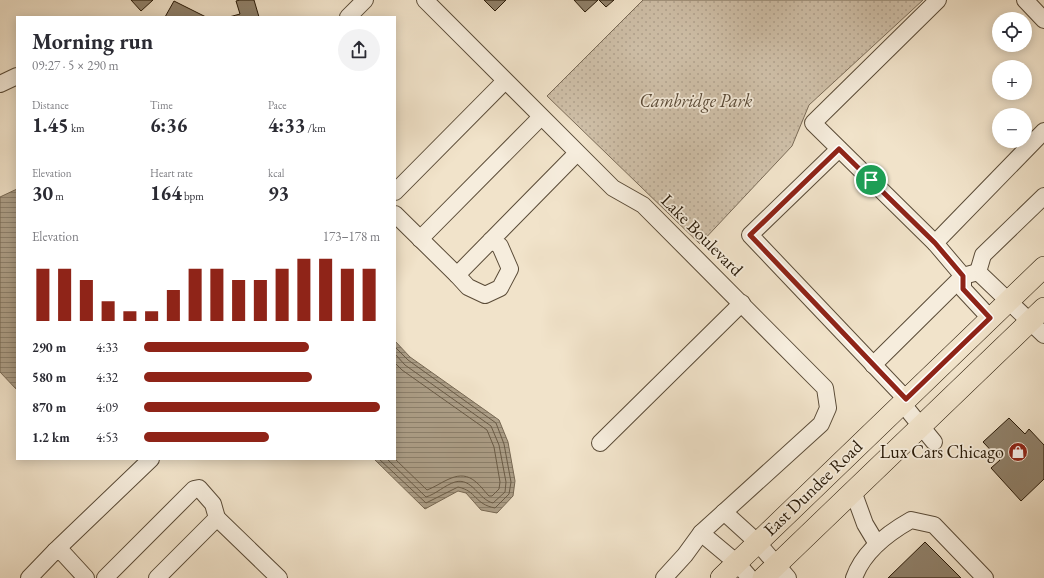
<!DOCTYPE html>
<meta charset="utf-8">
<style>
:root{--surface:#fff;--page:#f2f2f3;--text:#2b2b33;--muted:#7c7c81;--accent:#8f2418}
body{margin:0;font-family:"EB Garamond",serif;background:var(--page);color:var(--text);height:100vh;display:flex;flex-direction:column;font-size:15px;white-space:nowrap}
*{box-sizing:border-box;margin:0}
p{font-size:13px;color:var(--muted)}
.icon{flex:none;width:22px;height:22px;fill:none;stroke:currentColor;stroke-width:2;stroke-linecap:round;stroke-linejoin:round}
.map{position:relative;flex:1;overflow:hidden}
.panel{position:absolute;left:16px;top:16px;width:380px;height:444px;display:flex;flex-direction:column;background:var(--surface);border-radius:0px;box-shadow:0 2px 10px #0003}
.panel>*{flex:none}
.tools{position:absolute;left:992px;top:12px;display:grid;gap:8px}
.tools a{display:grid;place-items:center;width:40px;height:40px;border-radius:50%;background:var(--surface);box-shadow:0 2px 10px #0003;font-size:20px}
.pin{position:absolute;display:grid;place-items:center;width:34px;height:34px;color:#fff;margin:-17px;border:2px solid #fff;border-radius:50%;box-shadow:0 1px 4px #0007}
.round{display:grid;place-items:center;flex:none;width:42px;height:42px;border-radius:21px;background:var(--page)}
.overview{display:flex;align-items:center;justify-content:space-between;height:68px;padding:0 16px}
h1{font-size:22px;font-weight:700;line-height:30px}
.metrics{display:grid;grid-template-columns:repeat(3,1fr);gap:6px;height:68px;padding:4px 16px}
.metrics div{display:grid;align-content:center}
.metrics b{font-size:20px;font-weight:700}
.metrics small{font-size:11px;font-weight:400}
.metrics p{font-size:11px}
.chart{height:112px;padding:8px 16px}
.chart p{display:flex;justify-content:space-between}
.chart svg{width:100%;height:72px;margin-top:4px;stroke:var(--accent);stroke-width:6}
ul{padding:0 16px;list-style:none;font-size:13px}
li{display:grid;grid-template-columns:64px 48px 1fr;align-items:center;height:30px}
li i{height:10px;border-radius:5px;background:var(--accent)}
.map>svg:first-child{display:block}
</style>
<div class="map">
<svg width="1044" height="578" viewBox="0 0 1044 578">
<defs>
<pattern id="park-dots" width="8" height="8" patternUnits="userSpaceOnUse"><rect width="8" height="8" fill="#cfc0a9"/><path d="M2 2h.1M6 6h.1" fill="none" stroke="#b2a490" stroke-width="1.8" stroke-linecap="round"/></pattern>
<pattern id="water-rules" width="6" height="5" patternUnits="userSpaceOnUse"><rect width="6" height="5" fill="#ac9e87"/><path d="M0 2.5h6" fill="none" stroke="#8c806c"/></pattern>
</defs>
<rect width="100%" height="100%" fill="#f1e3ca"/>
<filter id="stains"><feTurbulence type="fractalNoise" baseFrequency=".005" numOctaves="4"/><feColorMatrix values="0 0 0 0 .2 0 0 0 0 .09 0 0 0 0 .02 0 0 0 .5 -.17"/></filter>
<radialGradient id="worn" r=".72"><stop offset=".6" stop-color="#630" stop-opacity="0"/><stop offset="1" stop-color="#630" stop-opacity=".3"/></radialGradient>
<!-- park -->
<path fill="url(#park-dots)" stroke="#7b6c58" d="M643,0H923L809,105L792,146L700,244L547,96Z"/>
<!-- water -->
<g fill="url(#water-rules)" stroke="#776853">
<path d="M17,189V390L0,372V197Z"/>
<path d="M395,341L410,357L499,420L508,442L515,481L513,496L497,513L481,510L466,493L458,491L425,509L374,459H395Z"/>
</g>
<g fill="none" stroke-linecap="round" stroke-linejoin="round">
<!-- shore -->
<g stroke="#6a5b46" stroke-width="1">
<path d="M395,363L402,370L487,430L494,447L500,482L499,489L492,496H489C485,492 481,486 476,482C459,467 443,484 427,490L395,459"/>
<path d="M379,459L426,503L458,487C477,491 474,504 495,508L509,494L511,482L504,444L496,423L408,360L395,347"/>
<path d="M387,459L426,497C436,494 445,485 455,482C472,477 479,500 493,503L505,492L506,482L499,445L491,426L405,365L395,354"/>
</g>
</g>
<!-- building -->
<g fill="#90826c" stroke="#271806">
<path d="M131,0H153L141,11Z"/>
<path d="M240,0H254L259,17H229L240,14L236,1Z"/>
<path d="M484,0H506L495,11Z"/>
<path d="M574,0H598L585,12Z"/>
<path d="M599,0H614L606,7Z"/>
<path d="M174,1L206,17H165Z"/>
<path d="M1009,418L1025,434L1029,429L1044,445V479L1021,501L991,468L1000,460L983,442Z"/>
<path d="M925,542L961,578H888Z"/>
</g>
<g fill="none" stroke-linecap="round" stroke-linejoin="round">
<!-- minor casing -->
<g stroke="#5a4b37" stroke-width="18">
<g id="minor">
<path d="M425,0L613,188L643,205L825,388L828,408L821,424L701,533L685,555L664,578"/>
<path d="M1025,0L1044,20"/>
<path d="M348,17L365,0"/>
<path d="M0,84L17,76"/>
<path d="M839,149L750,235L906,399"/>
<path d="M395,192L505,81"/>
<path d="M395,214L457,275"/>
<path d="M420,239L541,117"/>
<path d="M491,240L500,246L510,269L500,288L485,295L468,287L457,275L577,153"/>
<path d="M935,243L1044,131"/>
<path d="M978,272L983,255L1044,196"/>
<path d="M990,318L963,289V276L978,272L1044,335"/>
<path d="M873,365L963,276L935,243L813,123L938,0"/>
<path d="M902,403L934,442"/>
<path d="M600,443L742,303"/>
<path d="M853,491L865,524L877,544"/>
<path d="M724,512L757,542L788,578"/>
<path d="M701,533L737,563L750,578"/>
<path d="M55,551L151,459"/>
<path d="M29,578L55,551L63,553L86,578"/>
<path d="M105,578L194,489L199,488L213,504L217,518"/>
<path d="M157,578L217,518L279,578"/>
<path d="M854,578C863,552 888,533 911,520L934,525L985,578"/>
</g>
</g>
<!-- major casing -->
<g stroke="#271806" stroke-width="22">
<g id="major">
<path d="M721,578L1044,267"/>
<path d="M763,578L1044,308"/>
</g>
</g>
<!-- minor -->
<use href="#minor" stroke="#f6eddd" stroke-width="16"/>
<!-- major -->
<use href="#major" stroke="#f1e3ca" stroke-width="21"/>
</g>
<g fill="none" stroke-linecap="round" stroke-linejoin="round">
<!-- route casing -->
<g stroke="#fff" stroke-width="8">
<path id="route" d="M839,149L935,243L963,276V289L990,318L906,399L750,235Z"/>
</g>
<!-- route -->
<use href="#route" stroke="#8f2418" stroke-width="5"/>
</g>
<!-- icons -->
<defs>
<g id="shop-disc" transform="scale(1)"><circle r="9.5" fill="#8f2418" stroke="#f6eddd"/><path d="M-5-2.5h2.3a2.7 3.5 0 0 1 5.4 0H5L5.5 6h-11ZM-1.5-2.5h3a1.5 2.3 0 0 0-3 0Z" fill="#fff"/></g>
</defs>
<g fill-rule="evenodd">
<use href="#shop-disc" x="1018" y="452"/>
</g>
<g text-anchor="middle" stroke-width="3.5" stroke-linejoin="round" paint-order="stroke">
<!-- park labels -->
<g font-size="18" font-style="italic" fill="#594a37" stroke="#f6eddd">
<text x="696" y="107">Cambridge Park</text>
</g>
<!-- street labels -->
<g font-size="18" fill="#271806" stroke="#f6eddd">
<text transform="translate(702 235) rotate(45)" y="6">Lake Boulevard</text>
<text transform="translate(813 488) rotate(-44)" y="6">East Dundee Road</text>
</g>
<!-- poi labels -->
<g font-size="18" fill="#271806" stroke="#f6eddd" text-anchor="end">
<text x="1004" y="458">Lux Cars Chicago</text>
</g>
</g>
<rect width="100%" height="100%" filter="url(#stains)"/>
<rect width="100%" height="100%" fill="url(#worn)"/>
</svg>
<div class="tools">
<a><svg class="icon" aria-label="locate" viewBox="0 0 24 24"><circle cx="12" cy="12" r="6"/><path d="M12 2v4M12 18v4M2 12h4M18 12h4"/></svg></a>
<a>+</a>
<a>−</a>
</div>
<div class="pin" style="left:871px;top:180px;background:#1e9e55"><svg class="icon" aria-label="arrive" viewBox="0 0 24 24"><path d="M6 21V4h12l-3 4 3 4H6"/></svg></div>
<section class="panel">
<div class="overview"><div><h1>Morning run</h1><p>09:27 · 5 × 290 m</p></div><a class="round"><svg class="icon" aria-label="share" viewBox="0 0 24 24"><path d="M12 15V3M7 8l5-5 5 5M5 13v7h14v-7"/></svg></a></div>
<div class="metrics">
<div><p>Distance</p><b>1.45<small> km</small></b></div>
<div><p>Time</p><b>6:36</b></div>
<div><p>Pace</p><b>4:33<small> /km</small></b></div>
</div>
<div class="metrics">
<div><p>Elevation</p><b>30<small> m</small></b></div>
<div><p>Heart rate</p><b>164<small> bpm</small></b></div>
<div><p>kcal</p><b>93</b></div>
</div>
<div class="chart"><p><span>Elevation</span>173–178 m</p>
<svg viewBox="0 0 160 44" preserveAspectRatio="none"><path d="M5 44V12M15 44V12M25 44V19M35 44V32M45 44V38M55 44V38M65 44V25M75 44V12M85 44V12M95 44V19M105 44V19M115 44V12M125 44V6M135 44V6M145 44V12M155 44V12"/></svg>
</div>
<ul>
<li><b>290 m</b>4:33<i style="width:70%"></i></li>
<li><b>580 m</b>4:32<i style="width:71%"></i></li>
<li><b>870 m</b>4:09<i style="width:100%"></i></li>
<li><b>1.2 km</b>4:53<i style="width:53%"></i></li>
</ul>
</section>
</div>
